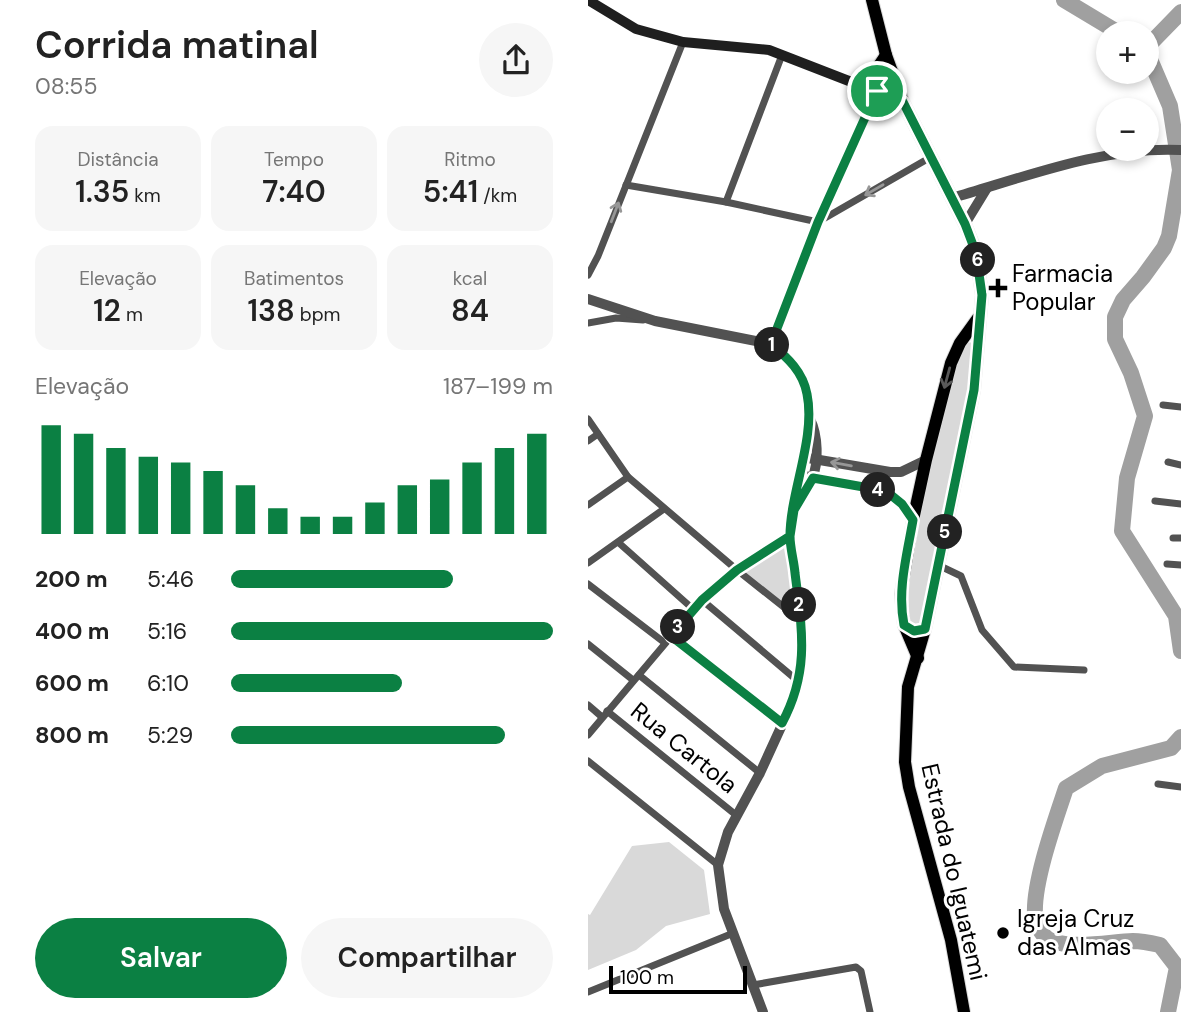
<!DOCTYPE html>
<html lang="pt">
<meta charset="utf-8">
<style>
:root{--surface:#fff;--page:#f6f6f6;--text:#222;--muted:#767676;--accent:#0b8043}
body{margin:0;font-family:"DM Sans",sans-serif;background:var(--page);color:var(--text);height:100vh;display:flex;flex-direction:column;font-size:26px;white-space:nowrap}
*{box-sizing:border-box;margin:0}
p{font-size:23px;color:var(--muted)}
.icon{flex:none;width:38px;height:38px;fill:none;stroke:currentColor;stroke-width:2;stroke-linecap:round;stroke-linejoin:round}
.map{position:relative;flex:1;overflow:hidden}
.sheet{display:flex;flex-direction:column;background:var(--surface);width:588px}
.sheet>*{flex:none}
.fabs{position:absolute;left:508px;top:21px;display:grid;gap:14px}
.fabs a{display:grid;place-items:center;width:63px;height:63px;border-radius:50%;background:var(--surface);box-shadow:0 4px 10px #0003;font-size:35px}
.scale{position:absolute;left:21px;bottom:18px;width:138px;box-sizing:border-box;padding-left:7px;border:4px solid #000;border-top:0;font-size:19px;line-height:24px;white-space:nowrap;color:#000;-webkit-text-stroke:5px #fff;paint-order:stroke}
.pin{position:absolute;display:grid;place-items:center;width:60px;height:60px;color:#fff;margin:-30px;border:4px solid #fff;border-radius:50%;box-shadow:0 2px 7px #0007}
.km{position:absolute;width:35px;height:35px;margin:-18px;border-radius:50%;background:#222;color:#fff;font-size:19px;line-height:35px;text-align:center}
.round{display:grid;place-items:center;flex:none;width:74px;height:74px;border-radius:37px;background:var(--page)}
.overview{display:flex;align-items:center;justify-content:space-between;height:119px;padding:0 35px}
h1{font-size:38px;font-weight:600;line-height:52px}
.stats{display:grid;grid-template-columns:repeat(3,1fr);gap:10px;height:119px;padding:7px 35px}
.stats div{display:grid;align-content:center;border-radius:18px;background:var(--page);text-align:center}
.stats b{font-size:30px;font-weight:600}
.stats small{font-size:19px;font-weight:400}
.stats p{font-size:19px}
.chart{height:196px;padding:14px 35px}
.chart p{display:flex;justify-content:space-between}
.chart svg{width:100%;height:126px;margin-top:7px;stroke:var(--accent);stroke-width:6}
.button{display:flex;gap:14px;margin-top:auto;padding:14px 35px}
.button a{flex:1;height:80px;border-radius:42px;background:var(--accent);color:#fff;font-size:28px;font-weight:600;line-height:80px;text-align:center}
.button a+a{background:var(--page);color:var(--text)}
ul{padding:0 35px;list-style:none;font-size:23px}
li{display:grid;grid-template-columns:112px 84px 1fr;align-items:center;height:52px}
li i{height:18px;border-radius:9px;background:var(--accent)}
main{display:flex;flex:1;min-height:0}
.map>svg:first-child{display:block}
</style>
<main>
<section class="sheet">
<div class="overview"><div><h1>Corrida matinal</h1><p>08:55</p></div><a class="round"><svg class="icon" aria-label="share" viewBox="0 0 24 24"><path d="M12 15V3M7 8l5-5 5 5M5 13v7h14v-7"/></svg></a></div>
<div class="stats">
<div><p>Distância</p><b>1.35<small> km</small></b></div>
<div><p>Tempo</p><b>7:40</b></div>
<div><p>Ritmo</p><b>5:41<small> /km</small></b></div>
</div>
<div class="stats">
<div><p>Elevação</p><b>12<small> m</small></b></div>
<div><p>Batimentos</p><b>138<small> bpm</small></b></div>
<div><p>kcal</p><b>84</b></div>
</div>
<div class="chart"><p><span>Elevação</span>187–199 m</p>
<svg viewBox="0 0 160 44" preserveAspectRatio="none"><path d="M5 44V6M15 44V9M25 44V14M35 44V17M45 44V19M55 44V22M65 44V27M75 44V35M85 44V38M95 44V38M105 44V33M115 44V27M125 44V25M135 44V19M145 44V14M155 44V9"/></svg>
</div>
<ul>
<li><b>200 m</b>5:46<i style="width:69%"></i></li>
<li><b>400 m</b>5:16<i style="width:100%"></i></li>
<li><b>600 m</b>6:10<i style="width:53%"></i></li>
<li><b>800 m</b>5:29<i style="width:85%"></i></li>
</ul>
<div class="button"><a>Salvar</a><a>Compartilhar</a></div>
</section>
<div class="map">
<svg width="593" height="1012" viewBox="0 0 593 1012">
<rect width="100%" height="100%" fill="#fff"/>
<!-- green -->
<g fill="#d9d9d9">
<path d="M378,342L386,343L390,348L333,630L322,629L313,609L358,379Z"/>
<path d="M202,538L212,618L150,570Z"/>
<path d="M81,842L116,870L122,914L78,926L48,950L0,970V914L2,915L44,846Z"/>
</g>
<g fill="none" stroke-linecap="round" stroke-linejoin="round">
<!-- river -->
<g stroke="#a0a0a0" stroke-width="16">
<path d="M476,0L531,33"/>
<path d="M558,48L593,12"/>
<path d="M558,50L582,106L592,170L581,236L576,248L555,277L535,300L527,317V339L543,373L557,416L539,478L534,531L588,616L593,651"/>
<path d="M580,1012L589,967L572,945C563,943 554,941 545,941C521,942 487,949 464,941C454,937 447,924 447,915C445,882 467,821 478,788L514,766L583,748L593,737"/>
</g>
<!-- primary casing -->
<g stroke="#dbdbdb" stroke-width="14">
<g id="primary">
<path d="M284,0L298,55L315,102L377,224L388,252L394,295L386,390L337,629L320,687L317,762L321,787L363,940L376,1012"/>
<path d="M269,83L286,73L298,55"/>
<path d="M330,658L316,625L313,594L325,520L338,460L363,363L372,343L390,318"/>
</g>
</g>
<!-- minor -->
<g stroke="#525252" stroke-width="7">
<path d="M38,185L138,202L230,222L343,157"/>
<path d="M138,202L194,55"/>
<path d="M0,275L10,256L95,42"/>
<path d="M0,323L28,318L55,320"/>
<path d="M183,344L230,222L289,91"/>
<path d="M575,405L593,407"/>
<path d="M0,419L40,477L149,570L212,620"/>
<path d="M0,441L10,434"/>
<path d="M580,462L593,465"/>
<path d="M567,501L593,504"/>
<path d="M0,505L40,477"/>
<path d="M585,538H593"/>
<path d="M31,543L105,609"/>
<path d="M0,563L76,509"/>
<path d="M579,564L593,565"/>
<path d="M350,565L373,576L394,630L426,667L496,670"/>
<path d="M0,584L77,643"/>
<path d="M114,600L211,682"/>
<path d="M83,636L194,723"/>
<path d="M0,644L45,680"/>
<path d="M51,675L172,773"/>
<path d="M0,705L14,717"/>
<path d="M19,711L148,815"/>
<path d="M0,735L114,600L149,570L202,536"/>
<path d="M0,761L130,865"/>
<path d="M570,784L593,787"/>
<path d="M165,985L268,967L273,971L282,1012"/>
<path d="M0,992L143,934"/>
</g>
<!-- tertiary -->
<g stroke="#525252" stroke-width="10">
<path d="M364,198C437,177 516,146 593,150"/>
<path d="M377,224L399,188"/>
<path d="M0,299L67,321L183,344L202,360L214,377L219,390L221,418L202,536L212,616L214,650L211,682L204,703L172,773L140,832L130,865L136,909L175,1012"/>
<path d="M214,457L302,472H313L338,460"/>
<path d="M211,475L298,491L307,497L325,520"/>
<path d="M210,503C214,496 220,488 224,479C231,463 230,435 222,419"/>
</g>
<!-- secondary -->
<path stroke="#1f1f1f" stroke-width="10" d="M0,0L48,29L95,42L181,50L315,102"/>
<!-- primary -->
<use href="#primary" stroke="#000" stroke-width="12"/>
</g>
<!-- one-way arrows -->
<defs><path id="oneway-shaft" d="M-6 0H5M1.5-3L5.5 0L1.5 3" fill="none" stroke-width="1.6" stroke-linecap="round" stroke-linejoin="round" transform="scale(1.75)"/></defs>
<g stroke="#979797">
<use href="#oneway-shaft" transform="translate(286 190) rotate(150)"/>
<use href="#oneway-shaft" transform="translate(27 212) rotate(-69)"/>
<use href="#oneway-shaft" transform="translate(253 464) rotate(-170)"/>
</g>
<use stroke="#595959" href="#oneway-shaft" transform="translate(359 378) rotate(105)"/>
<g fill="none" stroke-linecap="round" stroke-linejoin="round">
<!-- route casing -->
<g stroke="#fff" stroke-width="14">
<path id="route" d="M289,91L230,222L183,344C200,358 215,372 219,394C228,438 202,492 202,536C202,548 206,561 207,573C214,630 222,671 194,723L83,636L114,600L149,570L202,536L206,510L225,478L298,491L314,504L325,520C319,555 309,590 316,625L326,631L337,629L386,390L394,295L388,253L377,224L315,102L289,91"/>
</g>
<!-- route -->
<use href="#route" stroke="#0b8043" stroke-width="9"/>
</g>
<!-- markers -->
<g fill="#000" stroke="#fff" stroke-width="2.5">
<path d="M406.5 277.5h7v7h7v7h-7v7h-7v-7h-7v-7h7z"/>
<circle cx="415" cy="933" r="7"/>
</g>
<g text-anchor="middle" stroke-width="6" stroke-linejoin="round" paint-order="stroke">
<!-- poi labels -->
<g font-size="24" fill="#000" stroke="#fff" text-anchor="start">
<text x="424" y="282">Farmacia<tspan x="424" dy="28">Popular</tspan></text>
<text x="429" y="927">Igreja Cruz<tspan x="429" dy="28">das Almas</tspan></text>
</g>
<!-- street labels -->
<g font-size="24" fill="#000" stroke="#fff">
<text transform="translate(96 748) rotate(39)" y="8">Rua Cartola</text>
<text transform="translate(366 872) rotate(77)" y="8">Estrada do Iguatemi</text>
</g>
</g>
</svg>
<div class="fabs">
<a>+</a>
<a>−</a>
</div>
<div class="scale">100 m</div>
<div class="pin" style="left:289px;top:91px;background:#1e9e55"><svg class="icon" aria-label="arrive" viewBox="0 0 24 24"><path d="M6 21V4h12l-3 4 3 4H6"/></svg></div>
<b class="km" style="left:184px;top:345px">1</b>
<b class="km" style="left:211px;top:605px">2</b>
<b class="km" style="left:90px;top:627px">3</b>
<b class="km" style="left:290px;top:490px">4</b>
<b class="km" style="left:357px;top:532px">5</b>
<b class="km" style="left:390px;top:260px">6</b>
</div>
</main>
